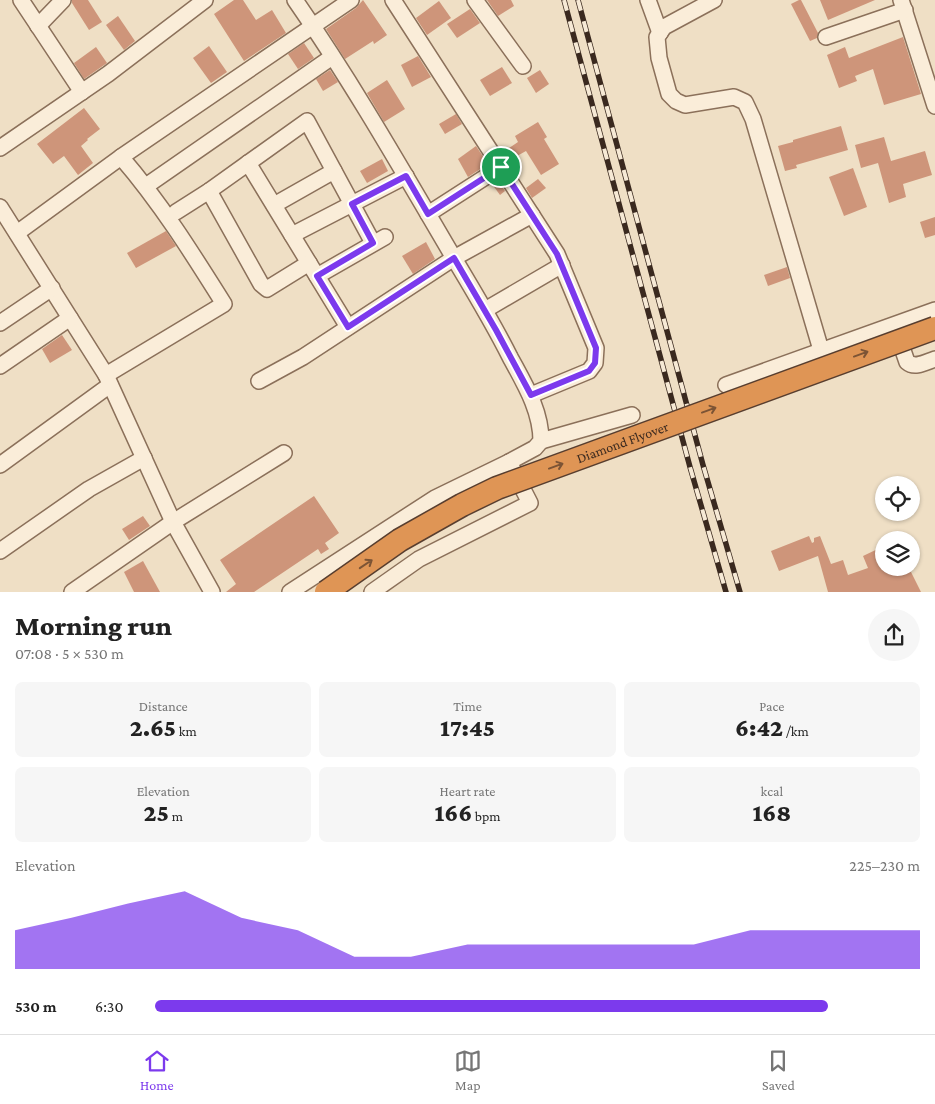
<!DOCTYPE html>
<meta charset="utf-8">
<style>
:root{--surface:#fff;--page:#f6f6f6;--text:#222;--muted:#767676;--line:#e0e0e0;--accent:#7c3aed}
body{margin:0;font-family:"Crimson Pro",serif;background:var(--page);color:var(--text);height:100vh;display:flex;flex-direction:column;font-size:19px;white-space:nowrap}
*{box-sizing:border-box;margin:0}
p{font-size:16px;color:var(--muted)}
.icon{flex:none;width:28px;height:28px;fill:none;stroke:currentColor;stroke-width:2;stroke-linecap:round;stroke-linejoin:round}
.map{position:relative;height:592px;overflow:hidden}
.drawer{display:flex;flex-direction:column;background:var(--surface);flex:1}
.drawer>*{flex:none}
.controls{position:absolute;left:875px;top:476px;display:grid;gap:10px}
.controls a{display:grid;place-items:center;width:45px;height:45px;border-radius:50%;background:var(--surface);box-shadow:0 1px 4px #0004;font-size:25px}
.pin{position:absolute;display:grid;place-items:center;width:42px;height:42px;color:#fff;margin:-21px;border:2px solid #fff;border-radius:50%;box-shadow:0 1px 5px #0007}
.round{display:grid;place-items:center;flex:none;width:52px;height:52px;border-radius:26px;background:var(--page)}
.headline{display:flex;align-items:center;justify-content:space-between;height:85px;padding:0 15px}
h1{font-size:28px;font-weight:800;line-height:38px}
.metrics{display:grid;grid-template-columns:repeat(3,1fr);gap:8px;height:85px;padding:5px 15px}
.metrics div{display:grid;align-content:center;border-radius:8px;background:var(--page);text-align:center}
.metrics b{font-size:25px;font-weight:800}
.metrics small{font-size:14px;font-weight:400}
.metrics p{font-size:14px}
.chart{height:140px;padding:10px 15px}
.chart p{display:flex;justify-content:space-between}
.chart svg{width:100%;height:90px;margin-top:5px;fill:var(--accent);opacity:.7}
ul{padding:0 15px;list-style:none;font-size:16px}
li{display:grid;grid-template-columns:80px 60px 1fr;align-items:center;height:38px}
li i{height:12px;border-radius:6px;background:var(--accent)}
.tab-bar{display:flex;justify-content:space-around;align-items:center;height:70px;border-top:1px solid var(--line);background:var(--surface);font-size:14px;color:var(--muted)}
.tab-bar a{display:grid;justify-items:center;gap:2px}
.tab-bar .selected{color:var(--accent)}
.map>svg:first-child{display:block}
</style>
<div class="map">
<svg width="935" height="592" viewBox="0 0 935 592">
<rect width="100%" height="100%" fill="#efdfc5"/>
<!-- building -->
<g fill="#ce957a">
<path d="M72,0H88L102,22L89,30L72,3Z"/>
<path d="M234,0H243L256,20L272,10L286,33L244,61L214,14Z"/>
<path d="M363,0L387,35L374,44L373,41L345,59L326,29L356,8Z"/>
<path d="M487,0H511L514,6L498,16Z"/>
<path d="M799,0H801L818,33L817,38L810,41L791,4Z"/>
<path d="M820,0H875L828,20Z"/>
<path d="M439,1L451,18L427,35L416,18Z"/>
<path d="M470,9L480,23L457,38L447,24Z"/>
<path d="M118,16L135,41L124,50L106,25Z"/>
<path d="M903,37L921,94L884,105L873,69L855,76L857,81L839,88L827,55L845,47L849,58Z"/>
<path d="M304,43L314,58L298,69L288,54Z"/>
<path d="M209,46L227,72L211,83L193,58Z"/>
<path d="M96,47L107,63L84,79L74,63Z"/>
<path d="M418,56L431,77L412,87L401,65Z"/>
<path d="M502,67L512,83L490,96L480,80Z"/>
<path d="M330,70L338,82L323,91L316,79Z"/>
<path d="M540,70L549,84L536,93L527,78Z"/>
<path d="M387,80L405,109L384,122L367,93Z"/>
<path d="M84,108L100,129L87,139L88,140L81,146L93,163L78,175L64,156L53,164L37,144Z"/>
<path d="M456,114L462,124L445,134L439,124Z"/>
<path d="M538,122L547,137L544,139L559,164L541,175L526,151L508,161L503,152L518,142L515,136Z"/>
<path d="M841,126L848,150L796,165L797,168L785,171L778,146L793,142V140Z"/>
<path d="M884,137L891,161L925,151L932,175L903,184L906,197L889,203L878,163L861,168L855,145Z"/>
<path d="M476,146L488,164L468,177L458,159Z"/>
<path d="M382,159L388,171L367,183L360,171Z"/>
<path d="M853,168L867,207L844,216L829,177Z"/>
<path d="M538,179L546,188L532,198L526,188Z"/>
<path d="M498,180L505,191L500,195L492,184Z"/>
<path d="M935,217V235L925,238L920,222Z"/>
<path d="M166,231L176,246L136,268L127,253Z"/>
<path d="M426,242L435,259L413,274L402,256Z"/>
<path d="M787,267L790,278L768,286L764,275Z"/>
<path d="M62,335L72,350L50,363L42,349Z"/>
<path d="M314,496L339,533L325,543L329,549L321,554L318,549L254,592H226L236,584L220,560Z"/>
<path d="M143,516L150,526L129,540L122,529Z"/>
<path d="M809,536L812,543L814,542V538L820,536L831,564L843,560L848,575L868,568L863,556L884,546V568H909L921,592H828L818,556L779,571L771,551Z"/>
<path d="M143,561L160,592H134L124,572Z"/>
</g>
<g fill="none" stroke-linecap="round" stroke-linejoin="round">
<!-- minor casing -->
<g stroke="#8b705a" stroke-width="18">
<g id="minor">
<path d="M21,0L82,92"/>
<path d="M295,0C354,85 405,175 458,265C476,295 494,325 510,357C524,383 541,410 541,441L535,448L509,462"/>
<path d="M393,0L557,254L596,348L595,363L589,371L531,395"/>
<path d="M475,0L523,66"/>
<path d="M648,0L660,33"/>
<path d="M714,0L664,27L657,37L659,58L669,94L676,101L685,105L734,97L745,102L753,119L821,350"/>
<path d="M901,0L935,106"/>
<path d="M38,26L63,0"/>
<path d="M826,37L905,10"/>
<path d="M0,148L108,74L205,0"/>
<path d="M248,163L348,327"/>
<path d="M146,186L332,57"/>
<path d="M209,191L261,284L267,289L309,263"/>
<path d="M274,205L334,171"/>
<path d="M0,207L106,375L173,522L212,592"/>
<path d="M176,212L209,191L307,121L373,243"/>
<path d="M428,214L501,167"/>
<path d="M17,233L121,157L351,0"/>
<path d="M292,235L406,176"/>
<path d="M317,276L385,237"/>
<path d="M485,310L562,265"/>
<path d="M0,323L52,288"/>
<path d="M897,333L907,362C915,369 926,362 935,359"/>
<path d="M0,366L70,318"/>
<path d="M106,375L224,304C192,253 160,202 121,157"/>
<path d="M259,381L303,357L454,258L532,215"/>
<path d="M726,385L935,310"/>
<path d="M541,441L632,415"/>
<path d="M0,465L110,385"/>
<path d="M0,551L89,489L144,458"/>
<path d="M72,592L173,522L284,453"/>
<path d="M290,592L435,498L509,462L530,503L419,559L372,592"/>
</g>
</g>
<!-- minor -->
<use href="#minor" stroke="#faedd9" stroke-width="15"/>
<!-- rail casing -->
<g stroke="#3a291f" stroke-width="5.5">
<g id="rail">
<path d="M564,0L690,467L726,592"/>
<path d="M578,0L703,465L740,592"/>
</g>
</g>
<!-- rail -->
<use href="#rail" stroke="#f6e9d5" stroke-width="4" stroke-dasharray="11" stroke-linecap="butt"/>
<!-- highway-bridge casing -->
<g stroke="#583e2f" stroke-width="25" stroke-linecap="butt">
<g id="highway-bridge">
<path id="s1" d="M326,592L400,540L462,505L497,488L935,328"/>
</g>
</g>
<!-- highway-bridge -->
<use href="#highway-bridge" stroke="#df9555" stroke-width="22"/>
</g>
<!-- one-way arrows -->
<defs><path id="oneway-shaft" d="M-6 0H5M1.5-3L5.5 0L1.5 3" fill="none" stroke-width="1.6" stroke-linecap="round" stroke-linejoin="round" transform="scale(1.25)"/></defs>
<g stroke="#7c5435">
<use href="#oneway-shaft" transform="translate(861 354) rotate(-20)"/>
<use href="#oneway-shaft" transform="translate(709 410) rotate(-20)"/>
<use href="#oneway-shaft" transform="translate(556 466) rotate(-20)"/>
<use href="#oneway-shaft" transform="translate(366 564) rotate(-34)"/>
</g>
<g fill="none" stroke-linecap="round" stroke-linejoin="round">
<!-- route casing -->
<g stroke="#fff" stroke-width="10">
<path id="route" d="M501,167L557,254L596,348L595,363L589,371L531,395L496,330L454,258L348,327L317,276L373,243L352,204L406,176L428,214Z"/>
</g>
<!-- route -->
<use href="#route" stroke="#7c3aed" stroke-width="6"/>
</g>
<g text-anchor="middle" stroke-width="4.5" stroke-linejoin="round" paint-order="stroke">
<!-- street labels -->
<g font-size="14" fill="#3a291f" stroke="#f6e9d5">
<text dy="5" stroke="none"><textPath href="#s1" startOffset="334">Diamond Flyover</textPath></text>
</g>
</g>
</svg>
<div class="controls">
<a><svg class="icon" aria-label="locate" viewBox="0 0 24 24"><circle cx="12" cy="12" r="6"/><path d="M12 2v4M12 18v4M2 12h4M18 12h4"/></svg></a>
<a><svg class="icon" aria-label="layers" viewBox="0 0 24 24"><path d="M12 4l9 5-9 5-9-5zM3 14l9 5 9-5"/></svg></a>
</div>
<div class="pin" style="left:501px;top:167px;background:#1e9e55"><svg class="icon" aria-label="arrive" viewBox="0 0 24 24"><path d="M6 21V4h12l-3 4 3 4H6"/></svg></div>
</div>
<section class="drawer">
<div class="headline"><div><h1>Morning run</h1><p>07:08 · 5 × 530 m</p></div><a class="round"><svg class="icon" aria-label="share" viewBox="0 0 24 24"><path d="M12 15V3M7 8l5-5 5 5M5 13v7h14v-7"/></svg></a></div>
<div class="metrics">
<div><p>Distance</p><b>2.65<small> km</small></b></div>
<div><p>Time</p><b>17:45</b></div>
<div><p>Pace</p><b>6:42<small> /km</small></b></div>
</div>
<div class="metrics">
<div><p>Elevation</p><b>25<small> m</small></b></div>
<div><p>Heart rate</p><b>166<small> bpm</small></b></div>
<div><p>kcal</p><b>168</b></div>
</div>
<div class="chart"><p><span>Elevation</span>225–230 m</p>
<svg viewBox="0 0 160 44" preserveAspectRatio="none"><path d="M0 44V25L10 19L20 12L30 6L40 19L50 25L60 38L70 38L80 32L90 32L100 32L110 32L120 32L130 25L140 25L150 25L160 25V44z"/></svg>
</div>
<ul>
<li><b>530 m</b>6:30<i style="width:88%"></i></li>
</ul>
</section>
<nav class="tab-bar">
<a class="selected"><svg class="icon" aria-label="home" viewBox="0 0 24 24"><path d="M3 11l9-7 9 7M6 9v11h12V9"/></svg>Home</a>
<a><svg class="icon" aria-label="map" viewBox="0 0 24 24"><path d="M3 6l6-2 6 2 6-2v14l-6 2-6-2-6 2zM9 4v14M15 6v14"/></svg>Map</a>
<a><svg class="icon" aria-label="saved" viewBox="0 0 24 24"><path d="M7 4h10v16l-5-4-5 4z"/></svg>Saved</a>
</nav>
